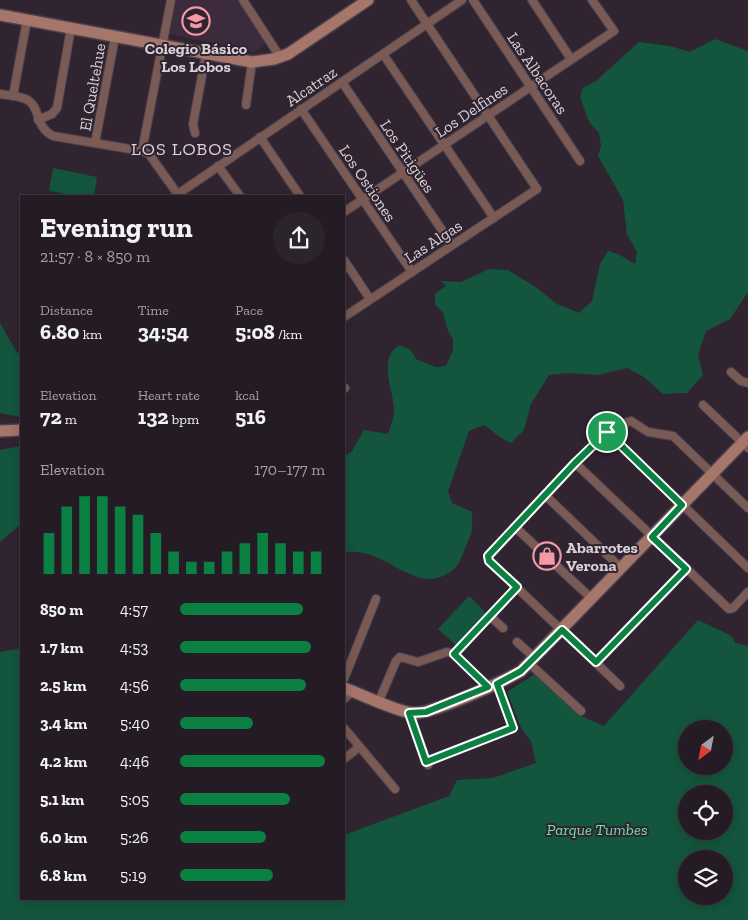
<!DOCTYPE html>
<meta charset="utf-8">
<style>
:root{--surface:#241b24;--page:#2c242c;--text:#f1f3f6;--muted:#a3a1a6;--line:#413941;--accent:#0b8043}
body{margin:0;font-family:"Zilla Slab",serif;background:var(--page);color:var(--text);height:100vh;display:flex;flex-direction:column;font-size:19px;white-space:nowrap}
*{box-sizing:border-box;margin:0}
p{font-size:16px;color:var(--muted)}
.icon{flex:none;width:28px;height:28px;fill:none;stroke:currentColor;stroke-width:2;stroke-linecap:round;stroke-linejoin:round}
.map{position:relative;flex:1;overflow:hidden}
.side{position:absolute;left:20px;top:195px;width:325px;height:705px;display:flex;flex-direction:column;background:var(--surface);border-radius:0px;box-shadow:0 2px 12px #0003,0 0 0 1px var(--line)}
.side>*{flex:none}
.needle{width:32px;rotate:212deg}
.controls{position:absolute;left:678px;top:720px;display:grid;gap:10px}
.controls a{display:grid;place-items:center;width:55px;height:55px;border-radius:50%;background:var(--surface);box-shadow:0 2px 12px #0003,0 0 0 1px var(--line);font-size:25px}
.pin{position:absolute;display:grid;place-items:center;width:42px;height:42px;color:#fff;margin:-21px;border:2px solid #fff;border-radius:50%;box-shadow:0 1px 5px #0007}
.round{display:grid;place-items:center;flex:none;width:52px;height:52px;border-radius:26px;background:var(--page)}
.headline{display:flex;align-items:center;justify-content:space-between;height:85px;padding:0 20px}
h1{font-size:28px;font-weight:700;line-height:38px}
.figures{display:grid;grid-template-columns:repeat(3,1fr);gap:8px;height:85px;padding:5px 20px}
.figures div{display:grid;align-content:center}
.figures b{font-size:21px;font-weight:700}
.figures small{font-size:14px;font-weight:400}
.figures p{font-size:14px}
.chart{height:140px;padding:10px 20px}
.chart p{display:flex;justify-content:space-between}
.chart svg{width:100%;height:90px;margin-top:5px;stroke:var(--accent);stroke-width:6}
ul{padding:0 20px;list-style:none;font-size:16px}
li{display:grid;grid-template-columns:80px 60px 1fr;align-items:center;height:38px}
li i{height:12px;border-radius:6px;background:var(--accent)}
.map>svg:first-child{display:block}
</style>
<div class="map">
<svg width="748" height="920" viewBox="0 0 748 920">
<rect width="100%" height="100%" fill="#302430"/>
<!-- built -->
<path fill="#3c2b3c" d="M176,0H239L267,43L254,52L170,34Z"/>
<!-- green -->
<g fill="#13563d" fill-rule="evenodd">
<path d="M715,39L748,51V292L730,319L706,331L698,355L703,375L687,393L663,394L644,377L627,368L598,375L569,373L549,375L531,404L524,430L511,443C501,439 493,431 484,425L469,431L448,491L452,503L472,512C472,519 473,528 471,534C470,537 460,561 459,563C450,577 430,583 415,576C388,566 375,549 344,552V457L352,451L364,430L388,434C390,427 394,419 394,411C394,390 377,359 399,345L411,350L416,359L436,367L446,366L453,350V339L448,331L443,312L435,305V294L446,286L441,281L461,282L489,269L508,270L537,288L557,304L579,313L592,301L600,264L608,251L620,255L635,264L637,252L627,234L623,200L598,156L601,146L599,133L589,122L580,97L583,88L596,81L639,42L670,46L690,52Z"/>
<path d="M53,168L97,177L94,196H77L49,191Z"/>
<path d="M0,323L16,351L21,356V417L0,413Z"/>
<path d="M21,446V524L0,542V450Z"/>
<path d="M469,596L487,614L457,646L438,629Z"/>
<path d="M698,620L732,636L735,643L748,646V920H0V652L21,648V899H344V835L449,796L457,780L493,778L536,763L531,741L522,730L507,692L535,674L581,716L604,726ZM686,729H724V766H686ZM686,794H724V831H686ZM686,859H724V896H686Z"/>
</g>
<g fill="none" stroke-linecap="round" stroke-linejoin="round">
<!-- street casing -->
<g stroke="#4b404b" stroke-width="10">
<g id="street">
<path d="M243,0L280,57"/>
<path d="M473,0L580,161"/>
<path d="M532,0L571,59"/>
<path d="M383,54L494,218"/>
<path d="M342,82L452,245"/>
<path d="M0,94C9,95 20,96 28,100C41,109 35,127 53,136L142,151L149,154L179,196"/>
<path d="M13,96L27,20"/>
<path d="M246,105L252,62"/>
<path d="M301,109L412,272"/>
<path d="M38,120L52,114L57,108L71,28"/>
<path d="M195,133L193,124L206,54"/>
<path d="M260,137L300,196"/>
<path d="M95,143L115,37"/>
<path d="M142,151L171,0"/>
<path d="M218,166L240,196"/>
<path d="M175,196L462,0"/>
<path d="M344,212L614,31L592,0"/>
<path d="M344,260L370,299"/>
<path d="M344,317L537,189L411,0"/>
<path d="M731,372L741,381L748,383"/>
<path d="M344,389L345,388"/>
<path d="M703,405L748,448"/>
<path d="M607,432L748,568"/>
<path d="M575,463L729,609L733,608L748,592"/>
<path d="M545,495L621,568"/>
<path d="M515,527L592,599"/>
<path d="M490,616L503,628"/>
<path d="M517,642L535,658"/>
<path d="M454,654L517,587"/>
<path d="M454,654L488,687"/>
<path d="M596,663L686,569"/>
<path d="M530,664L581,711"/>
<path d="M344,679L376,599"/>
<path d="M620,686L489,561L488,556L575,463L607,432L618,425L631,421L648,432L673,436L748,508"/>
<path d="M344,699L353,691"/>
<path d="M379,701L396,661L400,657L418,662L447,652L454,654"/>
<path d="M409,713L428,765"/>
<path d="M344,728L395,789"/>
<path d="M344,759L359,747"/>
<path d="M426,762L513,728L497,684"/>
</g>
</g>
<!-- secondary casing -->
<g stroke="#4b404b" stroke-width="14">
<g id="secondary">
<path d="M0,15L252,62L274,59L288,54L368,0"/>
<path d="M0,431L21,430"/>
<path d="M344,688C361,694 397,712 413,713C431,715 504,681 521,671L748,437"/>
</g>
</g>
<!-- street -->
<use href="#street" stroke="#795a54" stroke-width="8"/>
<!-- secondary -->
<use href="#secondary" stroke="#a6766b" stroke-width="11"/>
</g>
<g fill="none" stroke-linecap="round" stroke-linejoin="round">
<!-- route casing -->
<g stroke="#fff" stroke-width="10">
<path id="route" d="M607,432L682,505L652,537L686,569L596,662L562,630L521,671L497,684L513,728L426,762L409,713L426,712L488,687L454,654L517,587L489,561L488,556L575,463Z"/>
</g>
<!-- route -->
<use href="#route" stroke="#0b8043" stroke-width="6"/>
</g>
<!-- icons -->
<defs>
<g id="school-ring" transform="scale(1.4375)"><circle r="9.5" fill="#302430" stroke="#f49aa5" stroke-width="1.5"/><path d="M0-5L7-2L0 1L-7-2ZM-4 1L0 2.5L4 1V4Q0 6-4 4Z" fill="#f49aa5"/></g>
<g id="shop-ring" transform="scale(1.4375)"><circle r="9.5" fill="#302430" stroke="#f49aa5" stroke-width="1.5"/><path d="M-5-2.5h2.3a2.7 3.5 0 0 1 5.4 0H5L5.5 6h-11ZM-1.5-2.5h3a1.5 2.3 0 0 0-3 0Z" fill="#f49aa5"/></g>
</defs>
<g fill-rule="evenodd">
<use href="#school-ring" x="196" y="21"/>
<use href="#shop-ring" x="547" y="556"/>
</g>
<g text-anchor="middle" stroke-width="4" stroke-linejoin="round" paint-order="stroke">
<!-- poi labels -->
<g font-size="16" font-weight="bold" fill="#dad2d9" stroke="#302430">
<text x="196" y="54">Colegio Básico<tspan x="196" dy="18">Los Lobos</tspan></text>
<text x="566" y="553" text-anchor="start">Abarrotes<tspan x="566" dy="18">Verona</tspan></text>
</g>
<!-- street labels -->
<g font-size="16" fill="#dad2d9" stroke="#302430">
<text transform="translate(538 73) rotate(56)" y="6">Las Albacoras</text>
<text transform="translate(311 86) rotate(-34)" y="6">Alcatraz</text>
<text transform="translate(92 87) rotate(-80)" y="6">El Queltehue</text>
<text transform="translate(471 110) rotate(-34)" y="6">Los Delfines</text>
<text transform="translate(408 156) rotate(56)" y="6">Los Pitigües</text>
<text transform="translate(368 183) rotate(56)" y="6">Los Ostiones</text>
<text transform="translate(433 241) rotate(-33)" y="6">Las Algas</text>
</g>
<!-- park labels -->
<g font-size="16" font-style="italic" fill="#6fdfaf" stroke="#302430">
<text x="597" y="835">Parque Tumbes</text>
</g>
<!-- neighbourhood labels -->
<g font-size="18" letter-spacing="1" fill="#e0d0df" stroke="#302430">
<text x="182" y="155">LOS LOBOS</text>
</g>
</g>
</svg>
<div class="controls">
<a><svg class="needle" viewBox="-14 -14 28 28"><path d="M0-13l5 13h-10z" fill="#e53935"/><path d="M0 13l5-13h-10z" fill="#a3a1a6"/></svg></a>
<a><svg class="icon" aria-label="locate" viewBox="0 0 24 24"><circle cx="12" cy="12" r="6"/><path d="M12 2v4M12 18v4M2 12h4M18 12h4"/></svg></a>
<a><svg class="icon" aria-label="layers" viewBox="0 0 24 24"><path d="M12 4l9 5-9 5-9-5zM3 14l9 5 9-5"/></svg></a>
</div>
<div class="pin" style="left:607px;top:432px;background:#1e9e55"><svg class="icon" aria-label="arrive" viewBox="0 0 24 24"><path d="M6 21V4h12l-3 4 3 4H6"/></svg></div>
<section class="side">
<div class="headline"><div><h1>Evening run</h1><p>21:57 · 8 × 850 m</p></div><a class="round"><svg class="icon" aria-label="share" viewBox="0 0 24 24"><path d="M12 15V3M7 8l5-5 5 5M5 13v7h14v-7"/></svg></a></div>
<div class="figures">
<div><p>Distance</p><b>6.80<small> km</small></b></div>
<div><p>Time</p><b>34:54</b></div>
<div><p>Pace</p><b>5:08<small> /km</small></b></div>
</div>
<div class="figures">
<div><p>Elevation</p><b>72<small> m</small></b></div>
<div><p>Heart rate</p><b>132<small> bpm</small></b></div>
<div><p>kcal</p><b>516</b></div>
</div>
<div class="chart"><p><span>Elevation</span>170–177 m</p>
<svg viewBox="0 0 160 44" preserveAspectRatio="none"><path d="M5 44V24M15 44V11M25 44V6M35 44V6M45 44V11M55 44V15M65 44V24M75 44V33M85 44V38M95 44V38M105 44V33M115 44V29M125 44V24M135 44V29M145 44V33M155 44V33"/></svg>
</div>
<ul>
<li><b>850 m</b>4:57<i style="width:85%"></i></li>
<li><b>1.7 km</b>4:53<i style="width:90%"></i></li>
<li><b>2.5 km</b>4:56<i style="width:87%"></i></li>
<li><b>3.4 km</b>5:40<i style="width:50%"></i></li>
<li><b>4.2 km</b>4:46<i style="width:100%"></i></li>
<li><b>5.1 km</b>5:05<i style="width:76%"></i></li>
<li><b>6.0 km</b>5:26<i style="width:59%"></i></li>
<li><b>6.8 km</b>5:19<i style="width:64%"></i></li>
</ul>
</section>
</div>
